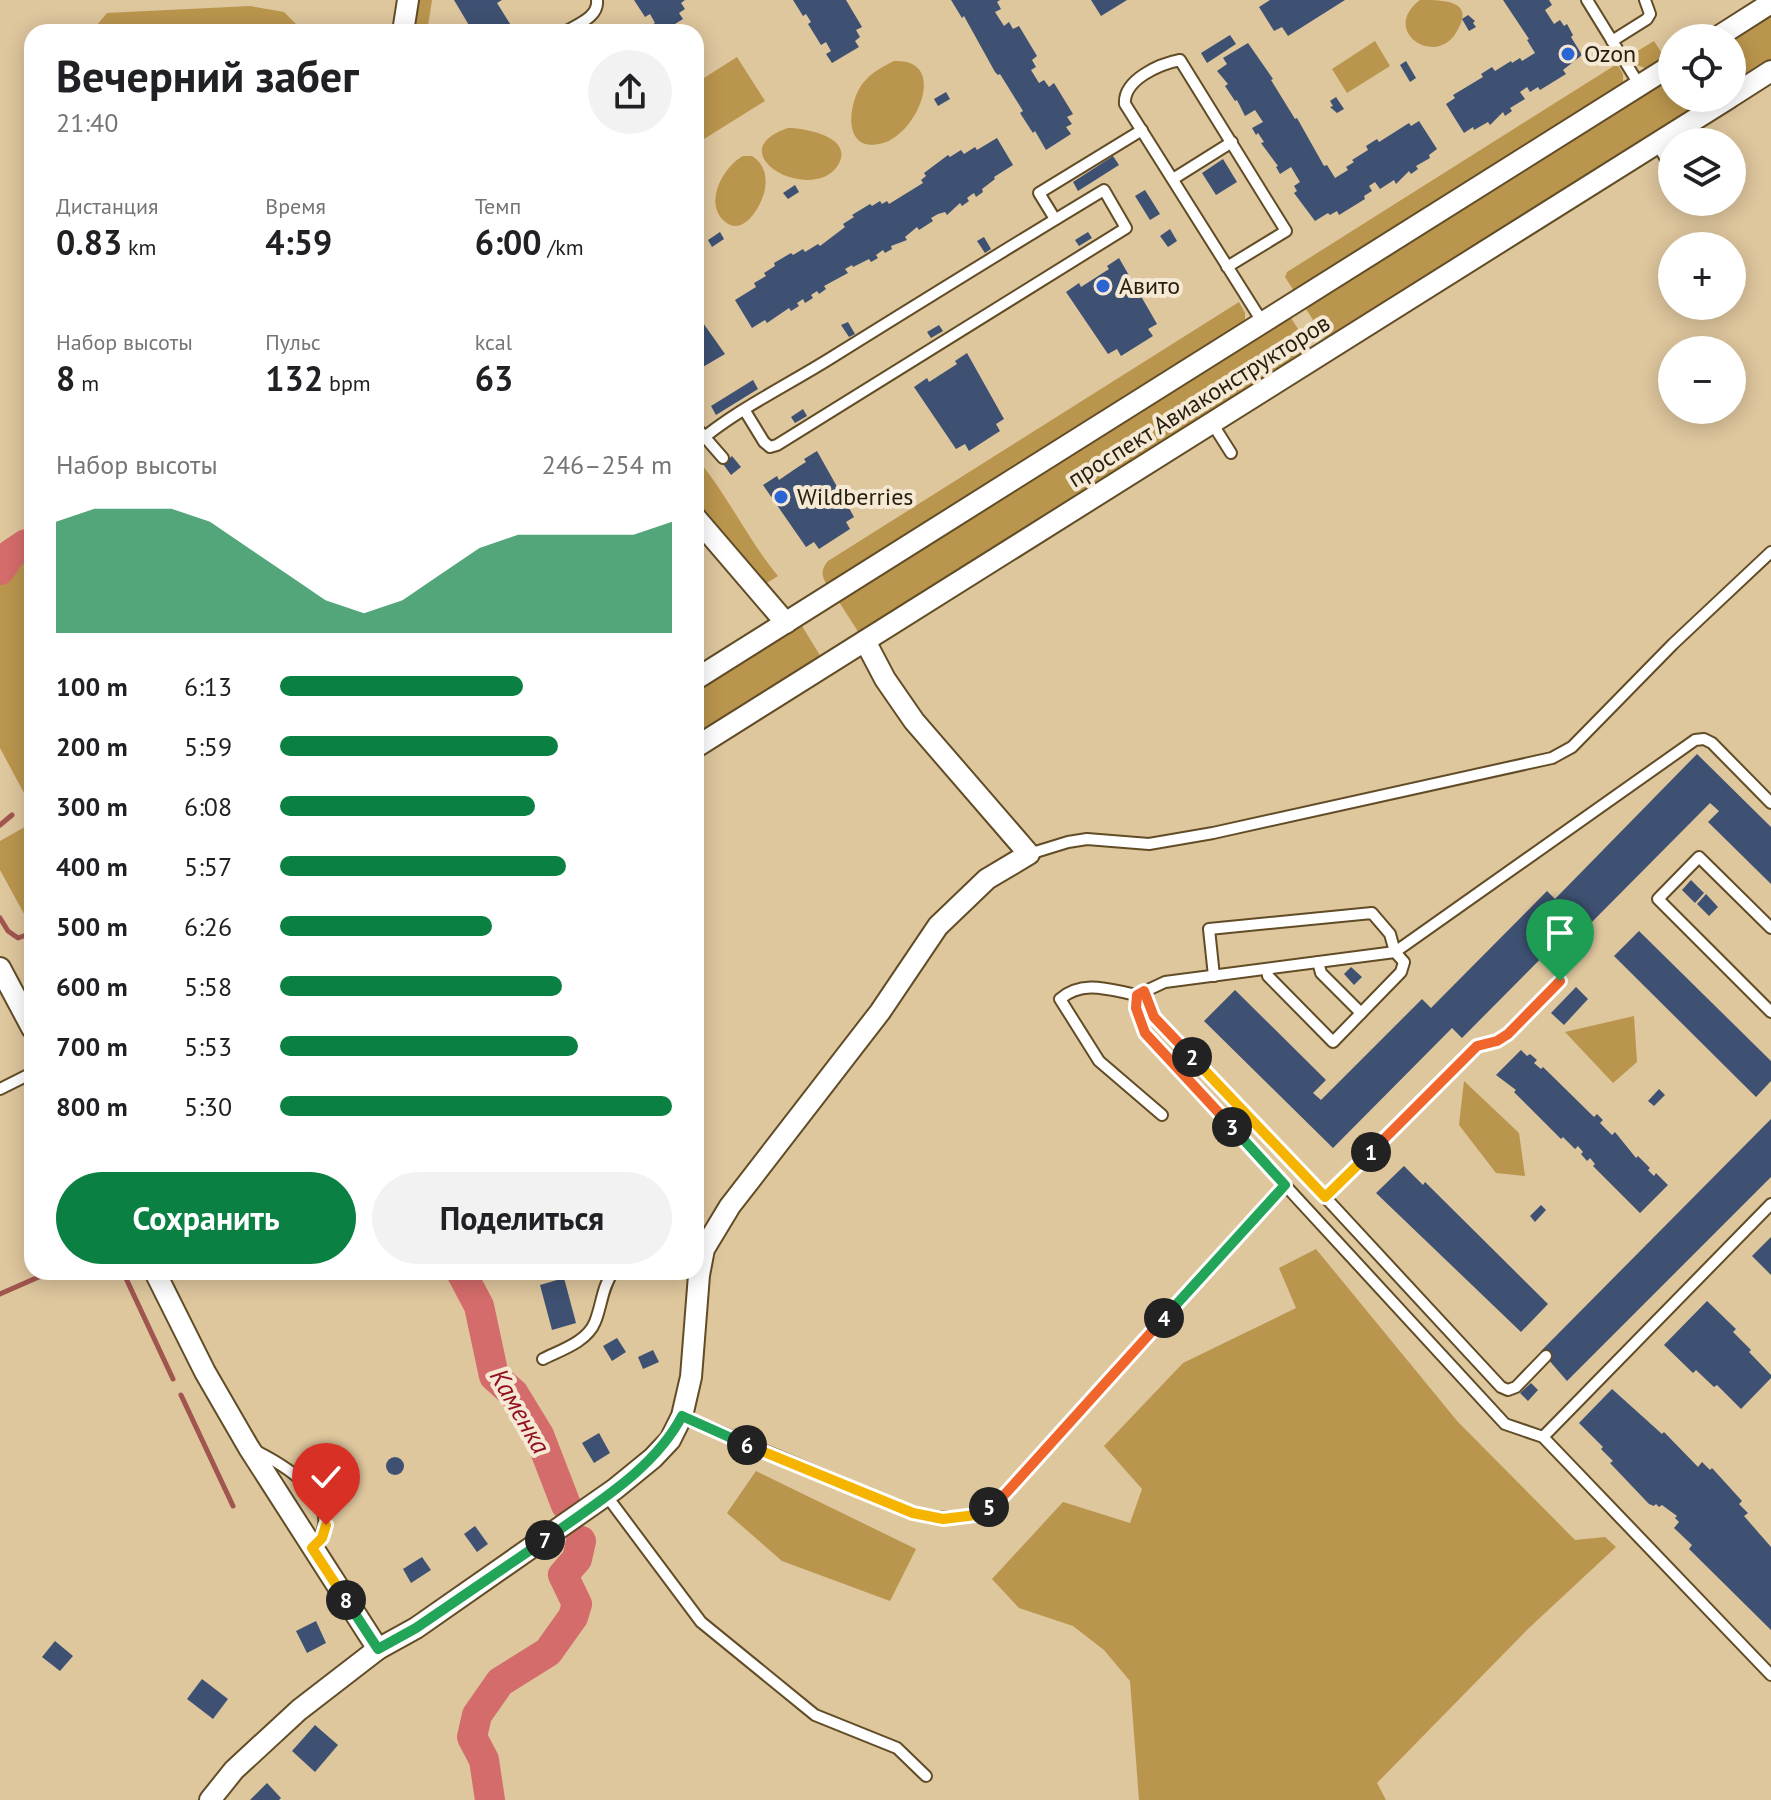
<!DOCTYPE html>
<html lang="ru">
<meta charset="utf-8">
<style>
:root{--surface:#fff;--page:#f2f2f2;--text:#202124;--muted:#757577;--accent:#0b8043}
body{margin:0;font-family:"PT Sans",sans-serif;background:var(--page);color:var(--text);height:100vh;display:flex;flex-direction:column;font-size:30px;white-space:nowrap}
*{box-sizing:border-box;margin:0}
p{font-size:26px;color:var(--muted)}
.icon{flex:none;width:44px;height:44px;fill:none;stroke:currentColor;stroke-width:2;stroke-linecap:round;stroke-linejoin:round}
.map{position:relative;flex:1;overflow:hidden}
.panel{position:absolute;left:24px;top:24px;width:680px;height:1256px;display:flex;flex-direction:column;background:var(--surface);border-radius:24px;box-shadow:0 4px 20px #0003}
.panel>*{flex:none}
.controls{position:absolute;left:1658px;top:24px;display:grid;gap:16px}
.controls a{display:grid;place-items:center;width:88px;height:88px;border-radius:50%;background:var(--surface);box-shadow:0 4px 20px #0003;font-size:40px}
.pin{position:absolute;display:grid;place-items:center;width:68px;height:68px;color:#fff;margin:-82px -34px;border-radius:50% 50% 50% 0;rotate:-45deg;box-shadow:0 0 8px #0007}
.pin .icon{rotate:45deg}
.km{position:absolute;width:40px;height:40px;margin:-20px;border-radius:50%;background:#222;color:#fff;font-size:22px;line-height:40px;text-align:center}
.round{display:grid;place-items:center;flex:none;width:84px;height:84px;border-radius:42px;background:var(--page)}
.headline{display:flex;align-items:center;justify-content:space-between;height:136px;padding:0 32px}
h1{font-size:44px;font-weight:700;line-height:60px}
.stats{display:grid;grid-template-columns:repeat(3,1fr);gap:12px;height:136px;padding:8px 32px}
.stats div{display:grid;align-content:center}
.stats b{font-size:34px;font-weight:700}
.stats small{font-size:22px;font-weight:400}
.stats p{font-size:22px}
.chart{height:224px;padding:16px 32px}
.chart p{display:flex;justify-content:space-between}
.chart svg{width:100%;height:144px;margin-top:8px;fill:var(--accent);opacity:.7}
.button{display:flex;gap:16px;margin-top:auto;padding:16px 32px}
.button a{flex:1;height:92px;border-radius:48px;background:var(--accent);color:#fff;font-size:32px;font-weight:700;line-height:92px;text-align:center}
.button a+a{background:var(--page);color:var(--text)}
ul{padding:0 32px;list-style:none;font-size:26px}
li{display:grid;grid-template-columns:128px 96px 1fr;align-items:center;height:60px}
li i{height:20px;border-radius:10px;background:var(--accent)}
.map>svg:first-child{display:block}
</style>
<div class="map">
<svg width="1771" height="1800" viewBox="0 0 1771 1800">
<rect width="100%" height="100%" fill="#dec69d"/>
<!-- green -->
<g fill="#ba954d">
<path d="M418,0H432L427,32H413Z"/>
<path d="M1420,0C1443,0 1476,0 1457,31C1437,69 1379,31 1420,0Z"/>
<path d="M250,6L284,12L304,32H91L107,13Z"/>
<path d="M1771,16V60L1732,84V41Z"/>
<path d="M1375,41L1390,66L1347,93L1332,69Z"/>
<path d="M1654,41L1665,58L1647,69L1637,65L1631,55Z"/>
<path d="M737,57L765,101L696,144V83Z"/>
<path d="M894,61C948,58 919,132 883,143C842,155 847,104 863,83C872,72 882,67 894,61Z"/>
<path d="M1617,64L1623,74V84L1294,291L1285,277L1287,272Z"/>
<path d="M1672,78V98H1710L1326,340L1306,309Z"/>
<path d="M788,128C805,128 855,137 838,165C824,189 780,181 766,162C753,144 773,133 788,128Z"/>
<path d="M743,156H752C764,164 767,175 765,189C762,205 743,240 723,220C704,201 724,166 743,156Z"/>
<path d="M1239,302L1245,313V322L827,585C821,576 821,569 828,561Z"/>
<path d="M1291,318L1311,349L859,633L839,602Z"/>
<path d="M697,459C728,495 747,539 778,576L762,586L696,508Z"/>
<path d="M32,539V808L0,748V566Z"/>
<path d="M802,626L821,657L696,736V692Z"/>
<path d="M32,823V921L29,923L0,870V841Z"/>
<path d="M1634,1016L1637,1062L1613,1083L1565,1032Z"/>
<path d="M1464,1081L1519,1133L1525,1176L1496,1173L1459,1125Z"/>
<path d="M1316,1249L1458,1422L1575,1540L1605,1537L1616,1547L1530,1627L1377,1783L1386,1800H1139L1130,1681L1104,1650L1073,1626L1019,1608L992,1579L1063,1502L1130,1523L1142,1489L1104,1446L1183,1363L1296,1308L1279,1268Z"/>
<path d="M756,1471L916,1549L890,1601L782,1561L727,1513Z"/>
</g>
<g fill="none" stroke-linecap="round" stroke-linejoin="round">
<!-- stream -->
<g stroke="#a0554f" stroke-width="5">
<path d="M0,825L12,815"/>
<path d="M0,918L8,931L18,938L32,933"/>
<path d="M123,1272L173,1379"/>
<path d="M0,1294L50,1272"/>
<path d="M181,1395L233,1506"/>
</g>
<!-- river -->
<g stroke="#d46c6b" stroke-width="30">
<path d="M0,570L11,554L26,544L32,548"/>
<path d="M461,1272L479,1306L494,1376L514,1394L539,1435L566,1505"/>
<path d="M490,1800L484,1760L472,1737L477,1715L500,1682L548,1652L573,1617L577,1604L563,1575L577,1559L581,1541"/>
</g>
</g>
<!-- building -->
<g fill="#3e5172">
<path d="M454,0H502L497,3L512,27L504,32H473Z"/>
<path d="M634,0H685L681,3L685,9L679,13L683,19L662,32H654L650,26L655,23L650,14L645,17Z"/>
<path d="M793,0H846L862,27L856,30L860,37L855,41L859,47L832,63L826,54L831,51L826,42L821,45L808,24L811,22L806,14L803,16Z"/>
<path d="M951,0H1000L997,2L1001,9L995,12L1004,26L1009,22L1013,29L1019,26L1037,56L1032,60L1036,67L1031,70L1039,83L1044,80L1049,87L1054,83L1073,114L1067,117L1072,124L1066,127L1071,134L1046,150L1035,131L1033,133L1031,130L1020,113L1023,111L1000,74L998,75L995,72L964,16L962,18Z"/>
<path d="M1091,0H1127L1101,16Z"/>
<path d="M1270,0H1345L1288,36L1282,27L1274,31L1259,7Z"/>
<path d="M1503,0H1549L1552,5L1545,10L1554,24L1560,20L1564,26L1567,24L1573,35L1571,37L1582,55L1563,70L1566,74L1540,90L1538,87L1530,92L1527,87L1520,92L1525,99L1510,108L1512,111L1505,116L1503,112L1490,125L1488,122L1474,130L1473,127L1464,133L1446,104L1455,98L1453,95L1483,77L1481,74L1492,67L1495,71L1511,61L1512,63L1520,58L1522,61L1535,53L1527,40L1529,39Z"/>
<path d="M1468,15L1475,21L1473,23L1476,27L1469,31L1462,19Z"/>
<path d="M1230,35L1236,44L1207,63L1201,53Z"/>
<path d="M1248,43L1273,79L1271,80L1295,119L1297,118L1324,166L1327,165L1335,178L1348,170L1346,167L1354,162L1352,160L1368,150L1366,146L1377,139L1379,142L1409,123L1411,126L1419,121L1437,149L1429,155L1430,158L1416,166L1418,169L1411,174L1409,171L1396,184L1394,180L1380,189L1375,182L1369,186L1372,191L1364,196L1365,199L1339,215L1337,211L1330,215L1328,213L1315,221L1294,193L1297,191L1294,186L1300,182L1291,167L1280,174L1276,167L1278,166L1261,143L1264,142L1258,133L1256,135L1252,128L1263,122L1255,110L1245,116L1237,100L1235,101L1225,86L1228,84L1217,71L1227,64L1223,58Z"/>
<path d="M1406,61L1416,78L1410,82L1400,65Z"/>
<path d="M946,92L950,99L938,106L934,99Z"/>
<path d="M1336,97L1344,109L1337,113L1330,107L1333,106L1330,101Z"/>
<path d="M997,138L1013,165L994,177L995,179L982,189L983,192L976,197L974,193L971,195L967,198L969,201L962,206L960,203L947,215L945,212L938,214L931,218L933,221L919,230L917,227L905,237L907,240L891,246L892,249L885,253L883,250L876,255L878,258L871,262L869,259L853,267L852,265L845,269L848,273L824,286L826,289L819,294L817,291L811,295L813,298L805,303L803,299L797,303L799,306L791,311L789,308L767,323L765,320L752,328L735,300L756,287L754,283L766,276L764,273L775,266L774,263L791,253L793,255L803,249L805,252L818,244L820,246L845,227L843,224L854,217L852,215L870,204L872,206L880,201L882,204L887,201L889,204L923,183L921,180L926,176L924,173L948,155L950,157L961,150L964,154L975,147L977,150Z"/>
<path d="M1113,156L1119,165L1078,191L1073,182Z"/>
<path d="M1223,159L1237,182L1216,195L1202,173Z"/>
<path d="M795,185L799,192L788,199L783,193Z"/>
<path d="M1145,190L1160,214L1150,220L1135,196Z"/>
<path d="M1170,229L1177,241L1168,247L1160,236Z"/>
<path d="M720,232L724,239L712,247L708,240Z"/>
<path d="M1088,232L1092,238L1079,246L1075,240Z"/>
<path d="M984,237L991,249L985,253L977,241Z"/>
<path d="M1119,258L1157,324L1148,329L1153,336L1121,356L1117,349L1108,354L1066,292L1079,283L1081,287L1109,269L1107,266Z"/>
<path d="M696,318L698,322L701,320L725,354L696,371Z"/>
<path d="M848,322L855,334L849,337L841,325Z"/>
<path d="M939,325L943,331L931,338L927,332Z"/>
<path d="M967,353L1004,419L996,424L1000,431L969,451L965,444L956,449L914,387L927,378L929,382L957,364L955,361Z"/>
<path d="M753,380L758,389L716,415L711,406Z"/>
<path d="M803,409L807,416L795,423L791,417Z"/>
<path d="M817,451L854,517L846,522L850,529L819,549L814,542L806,547L763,485L777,476L779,480L798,467L806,462L804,459Z"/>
<path d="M732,456L741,467L731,475L723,464Z"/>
<path d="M1697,754L1771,827V884L1708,822L1719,811L1710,803L1585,929L1578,921L1462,1038L1452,1028L1333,1148L1204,1021L1235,990L1326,1080L1313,1093L1321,1100L1422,999L1431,1008L1547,891L1555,899Z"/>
<path d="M1691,880L1704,893L1695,903L1682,890Z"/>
<path d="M1706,894L1718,907L1709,916L1697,904Z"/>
<path d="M1639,931L1771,1061V1081L1756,1097L1614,956Z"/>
<path d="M1351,967L1362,977L1354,985L1344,974Z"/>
<path d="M1576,987L1588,999L1564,1025L1551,1013Z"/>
<path d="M1521,1050L1527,1056L1530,1054L1537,1060L1534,1063L1541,1069L1543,1067L1594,1117L1597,1114L1603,1120L1600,1123L1612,1135L1615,1132L1636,1158L1638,1156L1650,1168L1648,1170L1654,1176L1656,1173L1668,1185L1640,1213L1593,1166L1595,1164L1590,1158L1587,1161L1581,1154L1583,1152L1578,1146L1575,1149L1563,1137L1561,1139L1514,1092L1516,1090L1496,1075Z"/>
<path d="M1659,1089L1665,1095L1654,1106L1648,1101Z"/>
<path d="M1771,1119V1177L1567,1381L1541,1351Z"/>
<path d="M1404,1166L1423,1185L1425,1182L1548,1304L1521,1332L1376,1193Z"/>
<path d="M1541,1205L1546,1210L1535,1222L1530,1216Z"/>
<path d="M1771,1237V1275L1752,1256Z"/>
<path d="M564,1278L576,1323L552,1330L540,1285Z"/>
<path d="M1707,1301L1736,1329L1733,1332L1751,1350L1749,1352L1771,1375V1378L1741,1409L1717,1385L1714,1387L1696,1370L1693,1373L1664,1345Z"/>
<path d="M617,1338L626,1352L612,1361L603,1346Z"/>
<path d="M653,1350L659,1362L643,1369L638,1357Z"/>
<path d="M1531,1383L1538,1390L1528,1401L1520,1393Z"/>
<path d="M1612,1389L1662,1434L1664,1432L1698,1467L1702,1462L1710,1470L1712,1468L1742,1501L1739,1504L1748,1513L1744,1516L1771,1547V1630L1689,1549L1692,1545L1674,1528L1679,1522L1675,1518L1677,1516L1662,1505L1659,1507L1656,1504L1654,1506L1649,1504L1610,1463L1613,1461L1601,1449L1603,1447L1579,1423Z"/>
<path d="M599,1433L610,1453L594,1463L582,1443Z"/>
<circle cx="395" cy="1466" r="9"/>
<path d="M475,1526L488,1544L477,1552L464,1534Z"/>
<path d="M422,1557L431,1570L411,1583L403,1569Z"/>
<path d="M316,1621L326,1643L307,1653L296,1631Z"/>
<path d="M55,1641L73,1656L60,1671L42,1657Z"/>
<path d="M202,1679L228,1699L213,1719L187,1699Z"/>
<path d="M315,1725L338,1745L315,1772L292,1751Z"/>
<path d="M267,1783L281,1798L279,1800H250Z"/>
</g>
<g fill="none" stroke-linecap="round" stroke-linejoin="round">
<!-- lane casing -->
<g stroke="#614c26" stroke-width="14">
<g id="lane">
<path d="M1587,0L1640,86"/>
<path d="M565,32C578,24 599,17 597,0"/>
<path d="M1612,41L1647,19L1650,14L1645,0"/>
<path d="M1657,143L1672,170"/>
<path d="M1173,179L1232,142"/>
<path d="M1055,219L1039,193L1142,130"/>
<path d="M1227,267L1286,231L1180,60C1159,64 1123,80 1125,104L1263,323"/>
<path d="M1212,423L1231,453"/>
<path d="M696,427L723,458"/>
<path d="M696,444C735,410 790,384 834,356C924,300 1014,244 1104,190L1126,228L777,445L770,447L764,442L745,411"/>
<path d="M1771,803L1712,743L1704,739L1695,740L1395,952L1165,982L1137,995L1136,1008L1145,1033L1505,1424L1543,1437L1771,1675"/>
<path d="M1029,854L1068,842L1087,839L1149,844L1213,833L1552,758L1572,747L1673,644L1771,552"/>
<path d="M1771,928L1699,857L1658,899L1771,1012"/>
<path d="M1318,962L1321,973L1361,1013"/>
<path d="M1214,976L1209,929L1372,913L1390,934L1395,952L1404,962L1401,972L1333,1042L1268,976L1267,969"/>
<path d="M1144,991L1154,1017L1325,1197L1477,1046L1497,1041L1508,1034L1560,981"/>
<path d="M1137,995C1110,990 1083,979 1060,999L1099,1061L1162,1115"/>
<path d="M0,1089L32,1073"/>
<path d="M1325,1197L1501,1387L1508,1390L1516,1387L1546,1356"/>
<path d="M543,1359C561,1350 587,1342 595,1322C602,1305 602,1287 613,1272"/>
<path d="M682,1416L913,1513C947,1520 966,1521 997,1503L1285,1185"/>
<path d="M1543,1437L1771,1204"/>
<path d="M256,1451C290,1468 351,1507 312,1548"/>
<path d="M606,1495L701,1622L815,1715L897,1748L926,1776"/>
</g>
</g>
<!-- street casing -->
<g stroke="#614c26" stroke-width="24">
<g id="street">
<path d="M403,32L408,0"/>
<path d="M1716,38L1771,3"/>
<path d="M1732,96L1771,71"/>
<path d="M696,518L786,623"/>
<path d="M696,679L1672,65"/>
<path d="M696,747L1729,98"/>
<path d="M0,968L32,1028"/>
<path d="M155,1272L205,1372L249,1448L378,1649"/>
<path d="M210,1800L234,1770L299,1710L378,1649L416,1628L615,1489L653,1458L670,1440L682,1416L691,1377L699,1275L704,1249L730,1206L880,1012L938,926L987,879L1029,854L914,721L885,679L865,641"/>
</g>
</g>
<!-- lane -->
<use href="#lane" stroke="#fff" stroke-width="10"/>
<!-- street -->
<use href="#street" stroke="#fff" stroke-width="20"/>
</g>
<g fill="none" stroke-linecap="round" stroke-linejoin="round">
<!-- split-1 casing -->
<g stroke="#fff" stroke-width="16">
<path id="split-1" d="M1371,1152L1477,1046L1497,1041L1508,1034L1560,981"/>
</g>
<!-- split-2 casing -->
<g stroke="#fff" stroke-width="16">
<path id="split-2" d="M1192,1057L1325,1197L1371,1152"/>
</g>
<!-- split-3 casing -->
<g stroke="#fff" stroke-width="16">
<path id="split-3" d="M1192,1057L1154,1017L1144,991L1137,995L1136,1008L1145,1033L1232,1127"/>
</g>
<!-- split-4 casing -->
<g stroke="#fff" stroke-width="16">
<path id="split-4" d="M1164,1318L1285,1185L1232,1127"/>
</g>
<!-- split-5 casing -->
<g stroke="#fff" stroke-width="16">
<path id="split-5" d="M989,1507L997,1503L1164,1318"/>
</g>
<!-- split-6 casing -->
<g stroke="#fff" stroke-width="16">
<path id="split-6" d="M747,1445L913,1513L943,1519L976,1515L989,1507"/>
</g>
<!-- split-7 casing -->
<g stroke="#fff" stroke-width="16">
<path id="split-7" d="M545,1540C594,1504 653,1471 682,1416L747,1445"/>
</g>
<!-- split-8 casing -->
<g stroke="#fff" stroke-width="16">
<path id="split-8" d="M346,1600L378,1649L416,1628L545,1540"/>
</g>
<!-- split-9 casing -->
<g stroke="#fff" stroke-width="16">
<path id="split-9" d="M326,1525L322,1538L312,1548L346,1600"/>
</g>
<!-- split-1 -->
<use href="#split-1" stroke="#f0652b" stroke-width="10"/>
<!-- split-2 -->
<use href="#split-2" stroke="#f5b400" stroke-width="10"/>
<!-- split-3 -->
<use href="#split-3" stroke="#f0652b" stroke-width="10"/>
<!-- split-4 -->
<use href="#split-4" stroke="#22a559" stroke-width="10"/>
<!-- split-5 -->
<use href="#split-5" stroke="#f0652b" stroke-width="10"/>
<!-- split-6 -->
<use href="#split-6" stroke="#f5b400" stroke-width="10"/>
<!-- split-7 -->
<use href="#split-7" stroke="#22a559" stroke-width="10"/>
<!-- split-8 -->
<use href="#split-8" stroke="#22a559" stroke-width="10"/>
<!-- split-9 -->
<use href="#split-9" stroke="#f5b400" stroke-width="10"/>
</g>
<!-- markers -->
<g fill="#2b65d3" stroke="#f5e9d4" stroke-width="3">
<circle cx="1568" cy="54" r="8"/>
<circle cx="1103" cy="286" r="8"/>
<circle cx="781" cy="497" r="8"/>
</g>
<g text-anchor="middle" stroke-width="8" stroke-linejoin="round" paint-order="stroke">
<!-- poi labels -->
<g font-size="24" fill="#261e0e" stroke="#f5e9d4" text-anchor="start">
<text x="1584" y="62">Ozon</text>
<text x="1119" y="294">Авито</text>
<text x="797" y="505">Wildberries</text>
</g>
<!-- street labels -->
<g font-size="24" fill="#261e0e" stroke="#f5e9d4">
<text transform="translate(1199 401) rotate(-32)" y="8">проспект Авиаконструкторов</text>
</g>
<!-- water labels -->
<g font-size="26" font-style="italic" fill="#931023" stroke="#f5e9d4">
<text transform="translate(520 1411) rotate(60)" y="9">Каменка</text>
</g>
</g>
</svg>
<div class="controls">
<a><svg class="icon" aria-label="locate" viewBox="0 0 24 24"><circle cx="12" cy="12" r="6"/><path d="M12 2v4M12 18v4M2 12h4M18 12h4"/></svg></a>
<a><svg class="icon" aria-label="layers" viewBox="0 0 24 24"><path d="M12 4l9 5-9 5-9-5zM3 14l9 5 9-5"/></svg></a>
<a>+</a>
<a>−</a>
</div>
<div class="pin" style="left:1560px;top:981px;background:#1e9e55"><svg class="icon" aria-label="arrive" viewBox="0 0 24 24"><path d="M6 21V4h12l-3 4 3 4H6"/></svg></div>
<div class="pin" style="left:326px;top:1525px;background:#d93025"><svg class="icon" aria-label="check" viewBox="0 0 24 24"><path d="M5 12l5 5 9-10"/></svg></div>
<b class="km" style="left:1371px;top:1152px">1</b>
<b class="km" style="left:1192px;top:1057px">2</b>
<b class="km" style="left:1232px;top:1127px">3</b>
<b class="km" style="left:1164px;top:1318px">4</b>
<b class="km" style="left:989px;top:1507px">5</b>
<b class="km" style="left:747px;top:1445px">6</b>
<b class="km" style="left:545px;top:1540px">7</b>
<b class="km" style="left:346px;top:1600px">8</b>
<section class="panel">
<div class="headline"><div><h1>Вечерний забег</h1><p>21:40</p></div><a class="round"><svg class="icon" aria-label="share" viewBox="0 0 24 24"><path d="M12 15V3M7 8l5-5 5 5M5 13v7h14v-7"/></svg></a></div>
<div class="stats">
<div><p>Дистанция</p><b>0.83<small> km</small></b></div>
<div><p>Время</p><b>4:59</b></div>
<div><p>Темп</p><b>6:00<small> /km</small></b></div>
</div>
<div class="stats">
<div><p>Набор высоты</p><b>8<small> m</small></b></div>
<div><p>Пульс</p><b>132<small> bpm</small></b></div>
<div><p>kcal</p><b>63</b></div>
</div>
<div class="chart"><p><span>Набор высоты</span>246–254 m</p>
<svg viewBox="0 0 160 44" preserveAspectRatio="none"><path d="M0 44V10L10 6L20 6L30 6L40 10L50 18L60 26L70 34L80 38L90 34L100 26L110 18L120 14L130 14L140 14L150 14L160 10V44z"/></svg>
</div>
<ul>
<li><b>100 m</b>6:13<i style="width:62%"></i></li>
<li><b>200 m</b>5:59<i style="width:71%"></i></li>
<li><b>300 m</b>6:08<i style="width:65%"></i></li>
<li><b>400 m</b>5:57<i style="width:73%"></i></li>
<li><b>500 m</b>6:26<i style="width:54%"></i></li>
<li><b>600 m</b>5:58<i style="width:72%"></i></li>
<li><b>700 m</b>5:53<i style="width:76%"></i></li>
<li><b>800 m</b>5:30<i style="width:100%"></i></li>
</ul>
<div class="button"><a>Сохранить</a><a>Поделиться</a></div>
</section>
</div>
